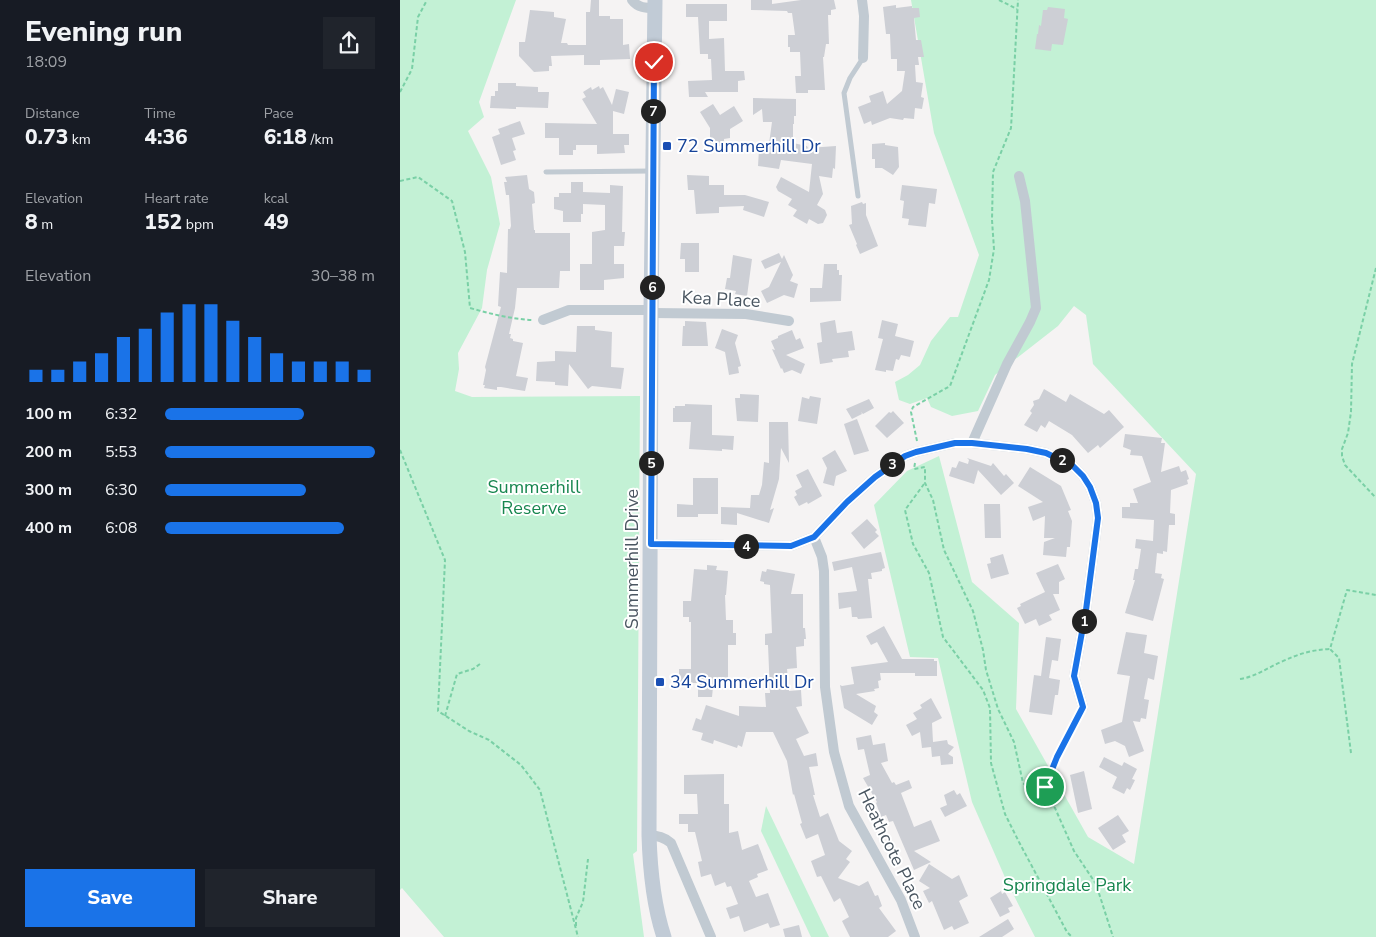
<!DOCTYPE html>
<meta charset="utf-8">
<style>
:root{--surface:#171b24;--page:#20242c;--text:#f1f3f6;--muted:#9ea1a6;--accent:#1a73e8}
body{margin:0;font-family:"Nunito Sans",sans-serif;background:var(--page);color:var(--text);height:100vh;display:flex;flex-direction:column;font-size:19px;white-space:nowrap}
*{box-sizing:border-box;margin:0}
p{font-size:16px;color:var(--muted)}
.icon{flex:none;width:28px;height:28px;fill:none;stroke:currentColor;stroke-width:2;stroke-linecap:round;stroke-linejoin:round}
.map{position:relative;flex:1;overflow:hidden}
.side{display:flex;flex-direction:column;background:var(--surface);width:400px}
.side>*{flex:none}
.pin{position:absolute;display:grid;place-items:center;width:42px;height:42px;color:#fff;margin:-21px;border:2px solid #fff;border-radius:50%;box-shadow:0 1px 5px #0007}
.km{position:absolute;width:25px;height:25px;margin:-12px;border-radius:50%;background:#222;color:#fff;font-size:14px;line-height:25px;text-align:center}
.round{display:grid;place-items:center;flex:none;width:52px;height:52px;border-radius:0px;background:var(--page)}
.summary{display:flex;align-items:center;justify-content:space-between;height:85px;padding:0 25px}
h1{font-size:28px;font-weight:800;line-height:38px}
.metrics{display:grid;grid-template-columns:repeat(3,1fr);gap:8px;height:85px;padding:5px 25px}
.metrics div{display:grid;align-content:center}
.metrics b{font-size:21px;font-weight:800}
.metrics small{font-size:14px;font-weight:400}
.metrics p{font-size:14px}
.chart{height:140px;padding:10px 25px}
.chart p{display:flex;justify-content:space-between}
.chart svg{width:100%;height:90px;margin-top:5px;stroke:var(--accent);stroke-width:6}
.button{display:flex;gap:10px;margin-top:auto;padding:10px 25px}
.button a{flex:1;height:58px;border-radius:0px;background:var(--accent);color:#fff;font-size:20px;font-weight:800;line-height:58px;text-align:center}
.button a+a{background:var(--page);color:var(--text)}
ul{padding:0 25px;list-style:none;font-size:16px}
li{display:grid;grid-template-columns:80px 60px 1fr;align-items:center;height:38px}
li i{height:12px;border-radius:6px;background:var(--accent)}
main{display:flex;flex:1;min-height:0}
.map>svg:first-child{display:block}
</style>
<main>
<section class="side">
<div class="summary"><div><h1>Evening run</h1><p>18:09</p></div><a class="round"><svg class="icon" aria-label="share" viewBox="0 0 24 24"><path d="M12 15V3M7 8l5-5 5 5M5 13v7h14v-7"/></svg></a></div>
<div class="metrics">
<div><p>Distance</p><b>0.73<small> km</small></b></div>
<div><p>Time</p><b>4:36</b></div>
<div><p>Pace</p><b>6:18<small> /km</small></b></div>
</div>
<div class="metrics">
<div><p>Elevation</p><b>8<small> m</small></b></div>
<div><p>Heart rate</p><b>152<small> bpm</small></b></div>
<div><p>kcal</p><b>49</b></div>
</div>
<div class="chart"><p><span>Elevation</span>30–38 m</p>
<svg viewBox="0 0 160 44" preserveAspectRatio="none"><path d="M5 44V38M15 44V38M25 44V34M35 44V30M45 44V22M55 44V18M65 44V10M75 44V6M85 44V6M95 44V14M105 44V22M115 44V30M125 44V34M135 44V34M145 44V34M155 44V38"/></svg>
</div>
<ul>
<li><b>100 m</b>6:32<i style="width:66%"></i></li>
<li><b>200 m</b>5:53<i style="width:100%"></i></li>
<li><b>300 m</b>6:30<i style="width:67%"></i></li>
<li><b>400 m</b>6:08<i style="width:85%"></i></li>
</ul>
<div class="button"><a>Save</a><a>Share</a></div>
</section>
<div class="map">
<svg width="976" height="937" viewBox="0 0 976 937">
<rect width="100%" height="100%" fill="#f5f3f3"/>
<!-- green -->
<g fill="#c3f1d5">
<path d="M0,0H116L79,102L84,117L68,131L91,177L100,224L87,270L82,308L58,353L59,369L55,391L72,397L240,396L237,851L233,854L244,937H44L2,888L0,890Z"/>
<path d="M511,0H976V937H635L607,882L572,802L538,658L510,657L474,505L507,471L539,456L572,582L619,623L616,709L688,837L734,864L796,474L693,364L686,315L674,306L658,326L595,375L578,411L552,416L531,407L527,398L510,404L499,400L495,382L508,375L520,365L531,341L550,317H558L579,255L534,133Z"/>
<path d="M366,806L429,937H411L361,831Z"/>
</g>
<!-- building -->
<g fill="#cdcfd5">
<path d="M191,0H199V16H210V19H223V45L229,44L230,59L200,60V65H184V55L151,56L152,66H149V71L134,72L119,56V42H125L130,10L154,12V17L166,19L161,43H167L168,45H186V12H190Z"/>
<path d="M351,0H372V4L401,0H434L436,9L431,10V15H428L429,44H426L424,57H423L425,90H408V93H396L395,76H401L400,52H390V47H388V35H395L392,13H388L387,11L351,10Z"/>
<path d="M286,4H327V21H309V39L324,38L325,71H344L345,80L338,81V92H305L308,97H289L288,81L312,80L311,59H308V54H300L298,17H286Z"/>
<path d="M496,5V8L512,6V8H519L520,17L514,18L516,40H521L524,57H518L519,65H515L516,82L523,83L521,97L524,98L522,109L515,108L514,119L504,118L503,120L490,118L472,125L471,121L464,124L458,107L471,102L469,96L483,91L487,104L502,91L505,71H497V59H491L490,34H486L483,7Z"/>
<path d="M648,7L665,9L664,18L668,19L663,45L652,44L651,51L635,49L637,34H638L639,25L641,26L643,10H647Z"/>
<path d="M98,83H116V86L138,87V92H149L148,108L116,107V109L90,108L91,96H95V91H98Z"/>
<path d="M199,86L200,89L203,87L212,105L216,89L229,92L224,114L213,111V134H229V145H224L225,153L197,154V145H176V150H173V155H159V138H145V123L197,124L182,99L186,97L183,92L191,87L192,90Z"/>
<path d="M353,98L396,99V116H394V124H393V143L407,146L408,148L436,146L435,169L433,168L432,178L419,176L423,194L417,205L425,210L427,215L423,223L418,224L409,219L407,224L393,216L397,210L388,205L392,199L378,191L376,187L381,177L409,192L412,164L381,160L379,169L358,166L359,149L368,151L372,122H363L362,109L353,115Z"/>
<path d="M313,104L320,115L334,106L343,121L330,129V138L324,139V146H310V128L300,112Z"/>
<path d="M120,121L125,134L112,138L116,150L113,151L116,160L101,165L92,137L100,134L98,129Z"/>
<path d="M485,143V145L498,147L499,167L493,175L482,168H475V159H472V144Z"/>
<path d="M127,175L129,189L134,192L135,203L132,204L134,230H135V233H170V271H160L159,288H117L115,308L109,334H111L110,338L113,339V341L123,343L116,376L128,378L125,391L101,387H97V390L84,388L85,385H83L86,370L85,367L101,307L98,306L100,272L107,273L108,229H110L111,226L109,195H106L104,182H107L105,177Z"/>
<path d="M287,175L309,176V185H324V195H345L369,202L364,217L343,210L344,206L319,207V213L296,214L294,190H288Z"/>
<path d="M171,182H183V192L210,193V185L223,186L222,232H225L224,246H214V264H224V278L204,280V290H180V264H192V232L205,230V205L183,204V214H181V222H163V211L154,209V197H159V193H171Z"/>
<path d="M502,185L537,189L535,204L529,203L526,227L508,225L509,219L502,218L504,201L500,200Z"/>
<path d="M462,202L463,204L466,203V215L478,246L460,254L456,245L457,244L449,225L452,224L451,206Z"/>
<path d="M281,243H299V272H285V259H280Z"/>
<path d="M379,253L382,259L384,255L393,275L390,281L398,284L394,298L384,295L367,303L361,291L369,287L381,262L365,269L361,261Z"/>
<path d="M333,255L352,259L347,296L335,294L336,291L325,289L327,278H330Z"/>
<path d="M424,264H437V270H439V275H442L441,301L410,302V288H422Z"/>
<path d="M435,320L437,333L452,331L455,350L448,351L449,357L432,359L433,362L420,364L417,343L422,342L420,323Z"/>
<path d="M482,320L498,324L495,336L514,341L510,357L501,355L499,360L496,359L493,371L486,370V372L475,370L483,339L478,338Z"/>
<path d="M285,321L306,322L308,346H282L283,326H285Z"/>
<path d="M177,326H195V330L212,332L211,367L224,368L221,389L192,386L188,389L169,364L168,386L155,385V382L136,381L137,362L155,361V351L176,352Z"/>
<path d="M322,329L338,335L335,343L341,366L338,367L339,373L329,375L325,352L315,348Z"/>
<path d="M392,330L396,340L400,338L404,348L386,355L405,364L401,374L392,370L384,373L382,368L381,369L372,349L375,350L371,341L378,338V336Z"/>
<path d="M644,389L666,402L670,394L704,414L709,410L724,427L700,448L698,445L688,453L672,435L649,421L645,428L641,425L637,432L624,425L632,413L630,411L634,405L633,401L639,399Z"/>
<path d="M340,394L359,395L358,422L337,421L335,398H340Z"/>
<path d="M410,396L421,398L417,424L398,421L402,397L409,399Z"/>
<path d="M469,399L474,408L463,414L461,412L462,414L452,419L446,409Z"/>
<path d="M285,404L312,405V435L334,436L333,450L322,449V451L289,449L291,422H273V408H275V406H285Z"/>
<path d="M493,411L504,423L487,438L475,426L489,412L491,413Z"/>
<path d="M457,419L469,451L454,455L444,424Z"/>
<path d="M369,422H388L389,463L381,448L379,479L370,510L374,508L369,523L337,513V525L321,524V507L350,508L351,495H359L362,485L364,462L369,463Z"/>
<path d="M725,434L762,438L761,443H765L761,472L779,466L781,472L786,470L789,479L787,480L788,484L771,490L770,513L775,514V525H769L767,552L763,551V554L757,553L755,573L762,574L761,578L764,579L753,621L725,613L735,580H733L735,569H738L741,549L735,548L736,539L753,541L754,520L722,518V507H730V503H738L733,489L751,482L742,456L730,455L731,450L723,447Z"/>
<path d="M435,450L447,471L436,476L434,486L423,483L427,468L422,458Z"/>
<path d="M567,458L591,466L593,463L604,476L606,474L614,483L601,495L578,470L574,484L549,476L552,467L556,468L559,461L568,464L569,460Z"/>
<path d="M630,467L661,486L671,510L668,511L672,521L670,547H667L666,557L643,555L644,542L655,538H644L645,516L633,521L628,507L643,502L618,486Z"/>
<path d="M408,469L422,496L408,504L407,502L399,506L394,497L397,495L395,491L402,487L396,475Z"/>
<path d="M293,478H318V514H298V517H277V504L293,505Z"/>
<path d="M584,504H600L601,538H585Z"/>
<path d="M467,519L477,530L475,532L479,536L464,549L451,533Z"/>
<path d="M481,552L485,568L482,569V571L471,573L472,579H468L472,618L458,619L457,617H452L451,607L439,609L438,593L457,591L452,567L434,571L432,562Z"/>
<path d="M603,554L609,574L591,579L587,564L591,563L590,558Z"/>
<path d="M658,564L665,579L659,582V594H653L660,610L649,615L652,620L639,626L636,619L625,624L617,608L621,606L620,604L645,592L636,573Z"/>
<path d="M307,565L317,566L316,570L328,571L326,595H325L326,620H333V633H336V645H328V687H313L312,697H298V683H279V669H291V622H289V617H283V601H291L294,569L307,570Z"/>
<path d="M367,569L395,574L391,594H403V628H405L406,639H404V646L396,647L397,668L387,669L389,691L401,690L402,706L396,707L409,733L396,739L404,756L416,753L418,766L409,767L415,795H413L420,817L428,813L439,841L452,851L446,859L450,862L438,878L459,886L468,881L475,896L478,895L482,906L479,908L496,931L488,937H450L442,921L449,917L440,898L434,902L421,876L417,877L411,861L425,855L418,834L406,839L400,824L402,823L394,794L393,795L387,761L373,732H346L342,747L338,745L337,748L314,740L313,744L301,740L303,733L292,730L296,718L301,720L306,705L339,716V706L366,707L365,693H370L368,645H365V634L372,633L370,585L364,584V582L360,581L362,571L366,572Z"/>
<path d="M484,626L502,659H534V661H537V676H515V673H480L481,680L478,681L479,688L474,689L475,691L456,694L476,706L474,712L478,715L472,725L444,708L440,685L442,686L454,684L451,667L488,662L477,642L471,645L466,636Z"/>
<path d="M726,632L747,635L744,653L758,656L754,680L748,678L744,699L749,700L746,719L741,718L740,722L733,721L744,751L729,757L725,746L715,741L705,744L701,730L722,722L730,676L717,674Z"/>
<path d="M646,637L661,639L658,661L652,660L649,678L660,680L658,695H655L652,715L629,712L634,675L641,676Z"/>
<path d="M531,698L542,718L532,723L533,742L547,740L548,744L554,747L548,754L553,757V764L541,765L540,756L532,757L531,747L522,748L520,732L512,736L506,725L517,719L513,713L522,708L520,705Z"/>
<path d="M471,735L473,745L485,743L488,761L481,763L492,783L494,782L496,785L509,780L512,788L501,793L514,827L531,820L540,841L514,851L531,862L514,870L493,821L489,822L486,815L481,817L476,803L477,802L463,778L470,775L464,749L458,750L456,738Z"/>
<path d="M704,757L722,766L724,762L737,769L732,779L735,780L730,790L727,788L724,794L712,788L717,777L699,767Z"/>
<path d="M684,771L692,809L678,813L670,775Z"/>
<path d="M324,774V804H329V833L338,831L342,850L358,844L368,870L357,874L358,877L349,881L356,897L368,893L380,925L370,928L368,923L344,932L339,916L330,919L326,908L338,904L331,886L327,887L325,882L315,886L311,874L301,877L298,862L302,861L295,832H288V824H279V814H298L297,794H284V775Z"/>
<path d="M554,790L557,795L560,793L567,806L545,817L540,808L547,805L544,795Z"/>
<path d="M718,815L729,831L722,835L726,842L713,850L698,828Z"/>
<path d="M529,864L552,879L559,875L568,896L559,901L569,923L554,930L552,926L544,930L532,901L529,903L523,891L530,888L519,881Z"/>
<path d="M601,891L602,894L605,892L613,906L608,908L610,912L600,917L590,898Z"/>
<path d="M608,919L614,929L602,937H579Z"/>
<path d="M399,925L402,937H385L383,929Z"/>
</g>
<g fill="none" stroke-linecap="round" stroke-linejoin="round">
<!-- path -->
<g stroke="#7ad0a6" stroke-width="2" stroke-dasharray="4 2.5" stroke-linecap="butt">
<path d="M599,0L617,9"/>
<path d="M0,92L12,69L18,17L27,0"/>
<path d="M0,181L18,177L52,201L65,252L70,308C91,314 111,319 133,320"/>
<path d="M976,268L952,364L951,412L948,433L942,449V456L945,465L976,498"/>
<path d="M517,441L511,412L513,407L550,386L589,280L594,249L592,220L593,172L611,128L618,0"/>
<path d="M0,450L45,560L38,711L69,731L89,740L121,765L140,790L178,937"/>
<path d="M515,463L514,469L525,467V483L533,500L544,550L573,611L583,650L586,670L598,709L614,742L623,783L655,808L674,851L696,884L713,937"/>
<path d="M524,484L505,510L513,544L529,573L543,637L583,690L590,708L591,763L605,814L619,842L667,932L672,937"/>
<path d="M840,679C855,677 867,668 881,662C898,654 911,650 930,649"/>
<path d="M45,716L57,674L73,669L80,664"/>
<path d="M951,753L939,658L930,649L947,590L976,595"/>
<path d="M644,799C646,768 666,743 679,716"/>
<path d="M176,926V918L183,902L188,859"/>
</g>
<!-- service -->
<g stroke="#c1cad2" stroke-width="5">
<path d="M146,172L252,171"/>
<path d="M458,196L444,93L450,78L463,58"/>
</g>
<!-- minor -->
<g stroke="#c1cad2" stroke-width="10">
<path d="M232,0C238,8 246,8 254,8"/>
<path d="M462,0L464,16L463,58"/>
<path d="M252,313L346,314L389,321"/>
<path d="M143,320L169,310H251"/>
<path d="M572,443L607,364L630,322L636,308L625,201L619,176"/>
<path d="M414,537L422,557L424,571L425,687L434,752L449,806L501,900L515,937"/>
<path d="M251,544L391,546L414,537L447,502L475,477L505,456L516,452L555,443H572L627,449L646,453L673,466L683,476L690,487L696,503L698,518L686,610L674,676L683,707"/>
<path d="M249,835C258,836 264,837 271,843L311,937"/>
</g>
<!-- secondary -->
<path stroke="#c1cbd6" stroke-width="15" d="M255,0L251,310L249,835C250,870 253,904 264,937"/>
</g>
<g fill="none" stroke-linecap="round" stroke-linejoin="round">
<!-- route casing -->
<g stroke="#fff" stroke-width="10">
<path id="route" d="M254,62L251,544L391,546L414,537L447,502L475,477L505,456L516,452L555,443H572L627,449L646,453L673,466L683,476L690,487L696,503L698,518L686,610L674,676L683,707L657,757L645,787"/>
</g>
<!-- route -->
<use href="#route" stroke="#1a73e8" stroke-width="6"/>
</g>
<!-- markers -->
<g fill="#1a4fb4" stroke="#fff" stroke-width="2">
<rect x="262" y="141" width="10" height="10" rx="2.5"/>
<rect x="255" y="677" width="10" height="10" rx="2.5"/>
</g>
<g text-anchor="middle" stroke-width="4" stroke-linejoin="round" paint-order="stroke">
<!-- transit labels -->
<g font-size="18" fill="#164399" stroke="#fff" text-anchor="start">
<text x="277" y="152">72 Summerhill Dr</text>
<text x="270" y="688">34 Summerhill Dr</text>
</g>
<!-- street labels -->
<g font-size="18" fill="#4a5661" stroke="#fff">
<text transform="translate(321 299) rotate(3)" y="6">Kea Place</text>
<text transform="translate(232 559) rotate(-90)" y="6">Summerhill Drive</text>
<text transform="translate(492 849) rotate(64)" y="6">Heathcote Place</text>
</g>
<!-- park labels -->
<g font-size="18" fill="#17864f" stroke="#fff">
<text x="134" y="493">Summerhill<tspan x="134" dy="21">Reserve</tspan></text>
<text x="667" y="891">Springdale Park</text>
</g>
</g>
</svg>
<div class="pin" style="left:645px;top:787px;background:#1e9e55"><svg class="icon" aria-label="arrive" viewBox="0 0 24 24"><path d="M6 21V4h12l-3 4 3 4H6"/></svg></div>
<div class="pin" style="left:254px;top:62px;background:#d93025"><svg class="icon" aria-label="check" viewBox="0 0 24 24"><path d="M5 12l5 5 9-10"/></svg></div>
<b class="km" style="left:684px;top:621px">1</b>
<b class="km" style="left:662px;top:460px">2</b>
<b class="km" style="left:492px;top:464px">3</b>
<b class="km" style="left:346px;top:546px">4</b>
<b class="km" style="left:251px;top:463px">5</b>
<b class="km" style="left:252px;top:287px">6</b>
<b class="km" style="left:253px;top:111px">7</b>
</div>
</main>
